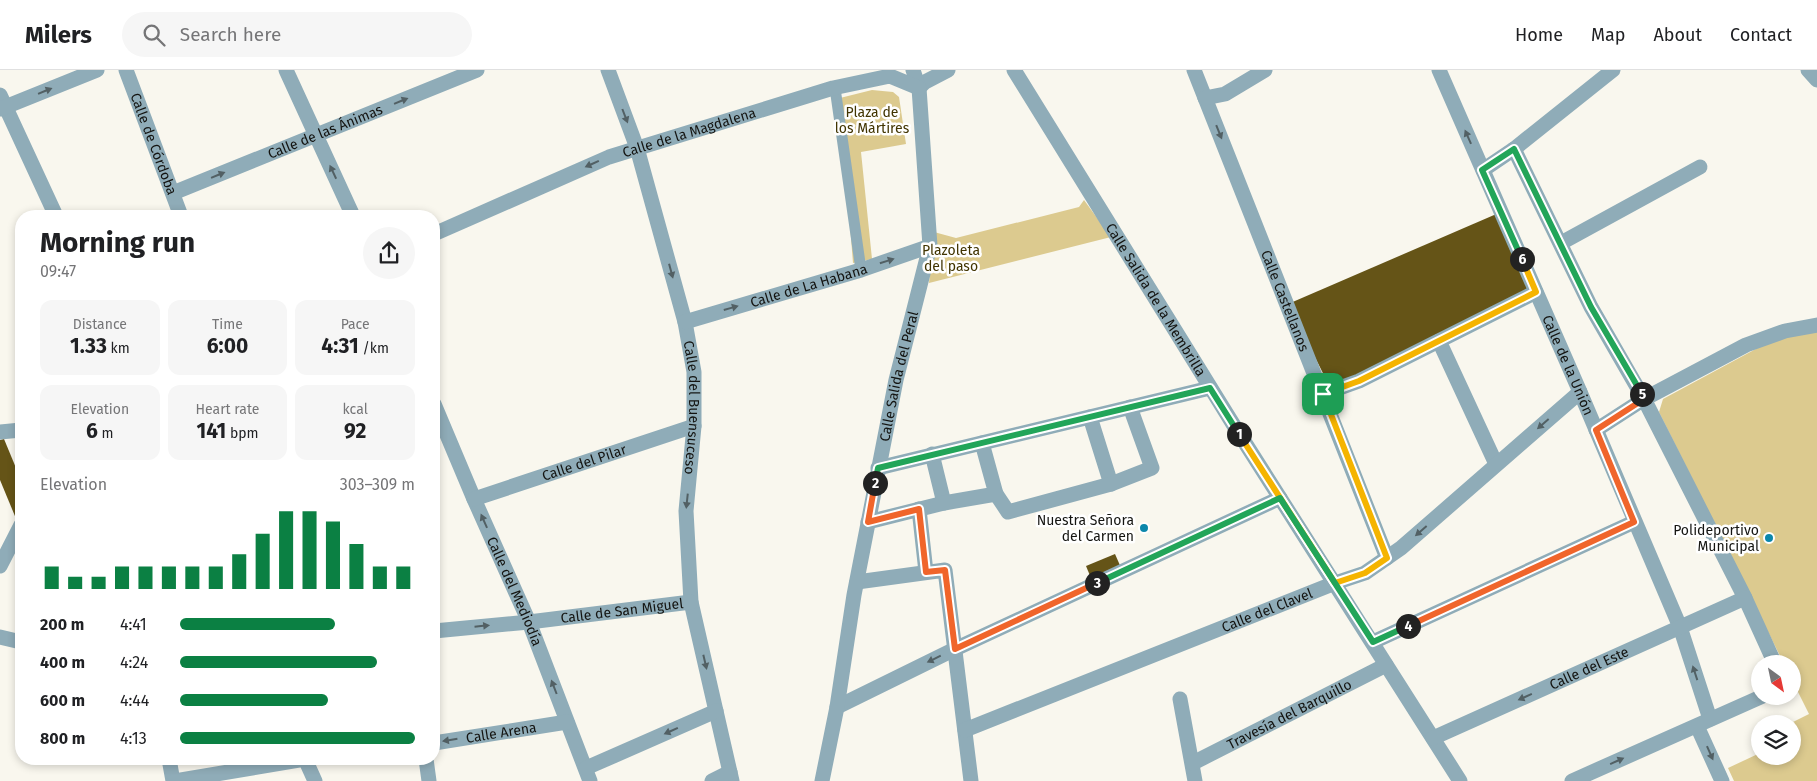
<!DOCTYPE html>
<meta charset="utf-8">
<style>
:root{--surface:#fff;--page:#f6f6f6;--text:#202124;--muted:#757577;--line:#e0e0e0;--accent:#0b8043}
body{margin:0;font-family:"Fira Sans",sans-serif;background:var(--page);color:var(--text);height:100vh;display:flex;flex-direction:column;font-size:19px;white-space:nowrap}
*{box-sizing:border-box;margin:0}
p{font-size:16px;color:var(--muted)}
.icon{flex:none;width:28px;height:28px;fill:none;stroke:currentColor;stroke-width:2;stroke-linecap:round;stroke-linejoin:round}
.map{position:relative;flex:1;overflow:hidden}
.panel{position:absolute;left:15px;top:140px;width:425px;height:555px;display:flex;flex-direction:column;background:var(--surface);border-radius:20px;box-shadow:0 2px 8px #0003}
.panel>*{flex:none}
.needle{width:32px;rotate:147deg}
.buttons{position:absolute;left:1751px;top:585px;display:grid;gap:10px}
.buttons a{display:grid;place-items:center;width:50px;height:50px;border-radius:50%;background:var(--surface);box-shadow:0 2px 8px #0003;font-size:25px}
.pin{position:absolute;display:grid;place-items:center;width:42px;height:42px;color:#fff;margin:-21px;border-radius:10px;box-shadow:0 2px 8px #0006}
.km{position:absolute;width:25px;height:25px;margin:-12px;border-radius:50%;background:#222;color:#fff;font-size:14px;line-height:25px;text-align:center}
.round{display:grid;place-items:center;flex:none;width:52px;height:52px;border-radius:26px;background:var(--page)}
.head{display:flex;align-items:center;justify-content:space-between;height:85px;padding:0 25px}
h1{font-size:28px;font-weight:700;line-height:38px}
.figures{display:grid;grid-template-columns:repeat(3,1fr);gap:8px;height:85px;padding:5px 25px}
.figures div{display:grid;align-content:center;border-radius:12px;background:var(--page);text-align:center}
.figures b{font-size:21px;font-weight:700}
.figures small{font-size:14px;font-weight:400}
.figures p{font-size:14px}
.chart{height:140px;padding:10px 25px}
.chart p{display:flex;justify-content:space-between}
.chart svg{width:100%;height:90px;margin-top:5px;stroke:var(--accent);stroke-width:6}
ul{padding:0 25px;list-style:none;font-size:16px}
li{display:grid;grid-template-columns:80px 60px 1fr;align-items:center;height:38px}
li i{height:12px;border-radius:6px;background:var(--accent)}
header{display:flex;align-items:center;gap:30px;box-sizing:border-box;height:70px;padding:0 25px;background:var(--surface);border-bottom:1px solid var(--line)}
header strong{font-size:24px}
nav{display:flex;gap:28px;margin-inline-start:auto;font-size:18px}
.search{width:350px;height:45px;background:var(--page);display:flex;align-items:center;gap:12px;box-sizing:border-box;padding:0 18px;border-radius:28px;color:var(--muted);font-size:19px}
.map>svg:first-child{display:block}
</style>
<header>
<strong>Milers</strong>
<div class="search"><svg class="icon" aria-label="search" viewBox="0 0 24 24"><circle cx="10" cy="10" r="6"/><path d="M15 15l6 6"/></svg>Search here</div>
<nav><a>Home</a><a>Map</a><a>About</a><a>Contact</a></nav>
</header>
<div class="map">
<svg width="1817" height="711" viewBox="0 0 1817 711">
<rect width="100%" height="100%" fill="#f9f7ee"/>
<!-- green -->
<g fill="#dcca8f">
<path d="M872,20L893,22L899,27L906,74L861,82L872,189L853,193L840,28Z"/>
<path d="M1084,130L1111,167L929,213L934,162L956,168L1079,137Z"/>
<path d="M1817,261V711H1734L1728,698L1760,683V686H1792L1793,669L1800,665L1793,652L1809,644L1793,612L1792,594H1784L1659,342L1663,329L1778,267Z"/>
</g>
<!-- building -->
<g fill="#655417">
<path d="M1501,142L1536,222L1332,321L1288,234Z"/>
<path d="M4,369L21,410V443L17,451L0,410V370Z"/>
<path d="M1115,484L1122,500L1093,513L1086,496Z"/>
</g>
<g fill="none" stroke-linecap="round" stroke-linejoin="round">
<!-- pedestrian -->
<path stroke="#8facb8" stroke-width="11" d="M835,18L861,200"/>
<!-- minor -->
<g stroke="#8facb8" stroke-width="15">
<path id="s1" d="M126,0L181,146"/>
<path d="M286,0L353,146"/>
<path id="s2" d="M608,0L637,78L685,252L694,302V356L686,441L691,532L732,711"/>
<path id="s3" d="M1014,0L1233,354L1460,711"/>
<path id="s4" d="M1194,0L1387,488"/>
<path id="s5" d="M1439,0L1580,322L1680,557L1710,649"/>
<path d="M1808,0L1817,10"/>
<path d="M919,18L925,12L948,0"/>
<path d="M0,25L56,146"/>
<path d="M1205,28L1225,24L1265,0"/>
<path d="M0,39L97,0"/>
<path d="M1514,79L1591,237L1644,329L1745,528L1775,594"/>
<path d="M1483,100L1514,79L1613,0"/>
<path id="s6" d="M173,123L477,0"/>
<path d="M1561,173L1700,97"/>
<path id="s7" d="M685,252L861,200L930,176"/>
<path d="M1439,271L1496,394"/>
<path d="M1323,324L1359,311L1536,222"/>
<path id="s8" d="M434,334L474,429L529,552L590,711"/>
<path d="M1090,347L1111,414"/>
<path d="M1596,360L1644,329L1746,275L1785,261L1817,255"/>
<path d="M0,362L21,360"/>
<path d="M932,384L944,433"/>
<path d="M878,398L1210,318"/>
<path d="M996,424L1008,442L1111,414L1152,398L1130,337"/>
<path id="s9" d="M474,429L694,356"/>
<path d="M919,439L926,502"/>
<path d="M868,452L944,433L996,424L982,373"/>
<path d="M857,512L945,500L971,711"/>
<path id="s10" d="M434,561L529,552L691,532"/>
<path d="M0,567L21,572"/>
<path d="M1373,572L1634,452"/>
<path d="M1180,629L1195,711"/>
<path d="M837,637L955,579L1280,428"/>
<path d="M1697,656L1722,711"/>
<path id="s11" d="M965,660L1335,513L1365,503L1401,478L1580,322"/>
<path id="s12" d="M1433,668L1745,528"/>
<path id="s13" d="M434,673L567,652"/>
<path d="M169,689L173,711"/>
<path d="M305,689L315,711"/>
<path d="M426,689L429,711"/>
<path id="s14" d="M1193,693L1386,595"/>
<path d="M586,698L716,641"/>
<path d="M175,711L305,689"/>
<path d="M712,711L730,702"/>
<path id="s15" d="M822,711L837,637L854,525L896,310L930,176L919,18L913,0"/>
<path d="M1572,711L1763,626"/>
</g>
<!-- tertiary -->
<g stroke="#8facb8" stroke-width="15">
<path id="s16" d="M434,164L609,87L833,18L890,6L919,18"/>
<path d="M0,496L21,455"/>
</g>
</g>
<!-- one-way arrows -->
<defs><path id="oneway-solid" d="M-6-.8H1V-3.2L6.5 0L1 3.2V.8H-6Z" transform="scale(1.25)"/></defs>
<g fill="#526064">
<use href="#oneway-solid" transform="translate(45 21) rotate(-22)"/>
<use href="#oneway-solid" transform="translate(401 31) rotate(-22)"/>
<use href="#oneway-solid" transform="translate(625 46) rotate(69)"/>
<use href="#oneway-solid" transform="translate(1219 62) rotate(68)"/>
<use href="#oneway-solid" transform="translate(1468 67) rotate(-114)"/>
<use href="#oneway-solid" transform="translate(592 94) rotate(156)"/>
<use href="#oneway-solid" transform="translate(333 102) rotate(-115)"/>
<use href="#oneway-solid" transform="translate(218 105) rotate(-22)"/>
<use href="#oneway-solid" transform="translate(887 191) rotate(-18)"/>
<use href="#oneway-solid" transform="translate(671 201) rotate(75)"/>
<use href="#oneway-solid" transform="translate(731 238) rotate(-16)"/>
<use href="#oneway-solid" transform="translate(1543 354) rotate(139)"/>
<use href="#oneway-solid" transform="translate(687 431) rotate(96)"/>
<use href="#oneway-solid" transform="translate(484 451) rotate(-114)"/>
<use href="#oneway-solid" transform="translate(1421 461) rotate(139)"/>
<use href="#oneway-solid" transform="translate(482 556) rotate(-6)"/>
<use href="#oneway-solid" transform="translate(934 589) rotate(154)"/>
<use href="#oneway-solid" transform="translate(705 592) rotate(77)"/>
<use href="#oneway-solid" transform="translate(1695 603) rotate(-108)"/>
<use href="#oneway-solid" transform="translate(554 617) rotate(-111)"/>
<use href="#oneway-solid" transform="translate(1525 627) rotate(156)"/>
<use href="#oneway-solid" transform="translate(671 661) rotate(156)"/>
<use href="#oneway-solid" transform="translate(450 670) rotate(171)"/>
<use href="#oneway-solid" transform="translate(1710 683) rotate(66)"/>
<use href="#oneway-solid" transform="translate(1617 691) rotate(-24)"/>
</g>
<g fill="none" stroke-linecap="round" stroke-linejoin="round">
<!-- split-1 casing -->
<g stroke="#fff" stroke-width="10">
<path id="split-1" d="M1239,364L1335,513L1365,503L1387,488L1323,324"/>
</g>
<!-- split-2 casing -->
<g stroke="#fff" stroke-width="10">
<path id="split-2" d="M875,413L878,398L1210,318L1239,364"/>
</g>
<!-- split-3 casing -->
<g stroke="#fff" stroke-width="10">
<path id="split-3" d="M875,413L868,452L919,439L926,502L945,500L955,579L1097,513"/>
</g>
<!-- split-4 casing -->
<g stroke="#fff" stroke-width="10">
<path id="split-4" d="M1097,513L1280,428L1373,572L1408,556"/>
</g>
<!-- split-5 casing -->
<g stroke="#fff" stroke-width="10">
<path id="split-5" d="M1408,556L1634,452L1596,360L1644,329L1642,324"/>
</g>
<!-- split-6 casing -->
<g stroke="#fff" stroke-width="10">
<path id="split-6" d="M1522,189L1482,100L1514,79L1591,237L1642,324"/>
</g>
<!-- split-7 casing -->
<g stroke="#fff" stroke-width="10">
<path id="split-7" d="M1323,324L1359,311L1536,222L1522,189"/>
</g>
<!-- split-1 -->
<use href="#split-1" stroke="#f5b400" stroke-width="6"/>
<!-- split-2 -->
<use href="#split-2" stroke="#22a559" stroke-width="6"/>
<!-- split-3 -->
<use href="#split-3" stroke="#f0652b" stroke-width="6"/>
<!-- split-4 -->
<use href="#split-4" stroke="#22a559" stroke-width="6"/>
<!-- split-5 -->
<use href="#split-5" stroke="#f0652b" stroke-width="6"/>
<!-- split-6 -->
<use href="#split-6" stroke="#22a559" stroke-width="6"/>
<!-- split-7 -->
<use href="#split-7" stroke="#f5b400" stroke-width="6"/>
</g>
<!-- markers -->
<g fill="#0c87ab" stroke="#fff" stroke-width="2">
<circle cx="1144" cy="458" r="5"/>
<circle cx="1769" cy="468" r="5"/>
</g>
<g text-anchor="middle" stroke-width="5" stroke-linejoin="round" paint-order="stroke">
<!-- park labels -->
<g font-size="14" fill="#413401" stroke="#fff">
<text x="872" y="47">Plaza de<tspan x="872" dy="16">los Mártires</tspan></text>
<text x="951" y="185">Plazoleta<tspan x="951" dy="16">del paso</tspan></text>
</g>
<!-- street labels -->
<g font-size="14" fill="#141411" stroke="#fff">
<text dy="5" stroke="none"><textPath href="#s6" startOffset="164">Calle de las Ánimas</textPath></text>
<text dy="5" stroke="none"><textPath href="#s16" startOffset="275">Calle de la Magdalena</textPath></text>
<text dy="5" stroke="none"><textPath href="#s1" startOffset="79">Calle de Córdoba</textPath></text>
<text dy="5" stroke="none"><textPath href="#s7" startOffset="129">Calle de La Habana</textPath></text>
<text dy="5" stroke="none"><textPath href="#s3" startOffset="270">Calle Salida de la Membrilla</textPath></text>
<text dy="5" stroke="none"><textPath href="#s4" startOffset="248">Calle Castellanos</textPath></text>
<text dy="5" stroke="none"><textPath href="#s5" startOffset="322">Calle de la Unión</textPath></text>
<text dy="5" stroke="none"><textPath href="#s15" startOffset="412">Calle Salida del Peral</textPath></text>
<text dy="5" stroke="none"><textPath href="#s2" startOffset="350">Calle del Buensuceso</textPath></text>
<text dy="5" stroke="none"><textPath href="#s9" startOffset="116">Calle del Pilar</textPath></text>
<text dy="5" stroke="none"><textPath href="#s8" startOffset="204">Calle del Mediodía</textPath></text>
<text dy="5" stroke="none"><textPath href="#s10" startOffset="189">Calle de San Miguel</textPath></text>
<text dy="5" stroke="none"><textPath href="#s11" startOffset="325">Calle del Clavel</textPath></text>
<text dy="5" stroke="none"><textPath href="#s12" startOffset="171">Calle del Este</textPath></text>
<text dy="5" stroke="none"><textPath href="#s14" startOffset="108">Travesía del Barquillo</textPath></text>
<text dy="5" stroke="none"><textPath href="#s13" startOffset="68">Calle Arena</textPath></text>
</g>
<!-- poi labels -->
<g font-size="14" fill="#141411" stroke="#fff" text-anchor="end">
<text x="1134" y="455">Nuestra Señora<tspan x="1134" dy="16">del Carmen</tspan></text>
<text x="1759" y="465">Polideportivo<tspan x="1759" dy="16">Municipal</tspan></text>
</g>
</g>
</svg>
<div class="buttons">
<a><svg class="needle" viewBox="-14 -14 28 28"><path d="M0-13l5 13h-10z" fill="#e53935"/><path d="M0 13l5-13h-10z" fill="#757577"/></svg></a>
<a><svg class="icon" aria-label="layers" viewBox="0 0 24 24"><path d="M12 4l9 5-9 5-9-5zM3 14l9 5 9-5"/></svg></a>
</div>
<div class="pin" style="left:1323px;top:324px;background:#1e9e55"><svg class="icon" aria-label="arrive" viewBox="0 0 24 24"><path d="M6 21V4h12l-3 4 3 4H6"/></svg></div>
<b class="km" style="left:1239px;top:364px">1</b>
<b class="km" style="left:875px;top:413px">2</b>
<b class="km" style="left:1097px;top:513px">3</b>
<b class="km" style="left:1408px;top:556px">4</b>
<b class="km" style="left:1642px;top:324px">5</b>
<b class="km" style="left:1522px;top:189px">6</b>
<section class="panel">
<div class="head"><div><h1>Morning run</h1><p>09:47</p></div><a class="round"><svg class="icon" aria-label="share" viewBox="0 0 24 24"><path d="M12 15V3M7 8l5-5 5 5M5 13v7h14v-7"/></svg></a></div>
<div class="figures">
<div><p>Distance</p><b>1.33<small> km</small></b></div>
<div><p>Time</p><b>6:00</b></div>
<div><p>Pace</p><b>4:31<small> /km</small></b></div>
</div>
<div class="figures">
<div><p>Elevation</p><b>6<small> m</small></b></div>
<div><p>Heart rate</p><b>141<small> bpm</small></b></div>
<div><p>kcal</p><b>92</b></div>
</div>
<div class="chart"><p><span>Elevation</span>303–309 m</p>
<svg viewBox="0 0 160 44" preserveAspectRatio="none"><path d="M5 44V33M15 44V38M25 44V38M35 44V33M45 44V33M55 44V33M65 44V33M75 44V33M85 44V27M95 44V17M105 44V6M115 44V6M125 44V11M135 44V22M145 44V33M155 44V33"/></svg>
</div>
<ul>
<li><b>200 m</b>4:41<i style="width:66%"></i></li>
<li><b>400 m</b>4:24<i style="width:84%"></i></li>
<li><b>600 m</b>4:44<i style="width:63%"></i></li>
<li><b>800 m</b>4:13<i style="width:100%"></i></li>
</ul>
</section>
</div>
